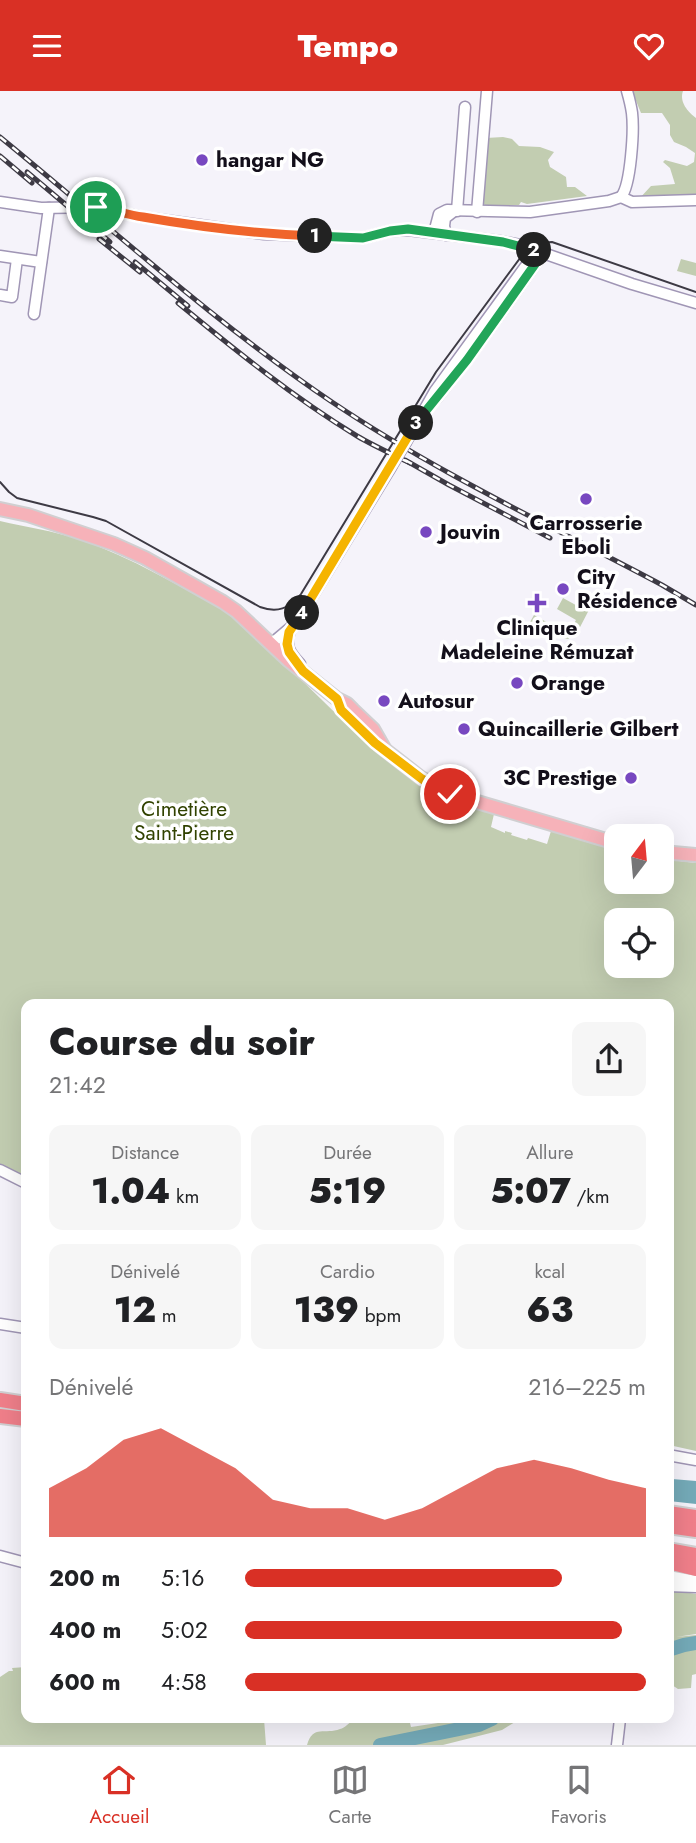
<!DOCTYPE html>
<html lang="fr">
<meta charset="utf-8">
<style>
:root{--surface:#fff;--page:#f6f6f6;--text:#202124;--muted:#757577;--line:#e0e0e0;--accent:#d93025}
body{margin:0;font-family:Jost,sans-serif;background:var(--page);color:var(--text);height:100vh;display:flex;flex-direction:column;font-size:26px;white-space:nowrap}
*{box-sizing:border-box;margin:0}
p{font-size:23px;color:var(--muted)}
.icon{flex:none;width:38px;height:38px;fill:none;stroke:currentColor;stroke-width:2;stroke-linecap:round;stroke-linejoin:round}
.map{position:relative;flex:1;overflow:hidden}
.drawer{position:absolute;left:21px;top:908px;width:653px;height:724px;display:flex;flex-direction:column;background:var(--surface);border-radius:14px;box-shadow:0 7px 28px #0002}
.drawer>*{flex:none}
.needle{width:46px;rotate:16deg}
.buttons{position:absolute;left:604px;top:733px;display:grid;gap:14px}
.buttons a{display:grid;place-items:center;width:70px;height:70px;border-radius:14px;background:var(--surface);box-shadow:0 7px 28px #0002;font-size:35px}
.pin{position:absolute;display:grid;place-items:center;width:60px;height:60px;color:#fff;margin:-30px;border:4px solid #fff;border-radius:50%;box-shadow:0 2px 7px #0007}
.km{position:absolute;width:35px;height:35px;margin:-18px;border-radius:50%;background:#222;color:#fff;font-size:19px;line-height:35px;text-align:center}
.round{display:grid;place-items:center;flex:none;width:74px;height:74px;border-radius:14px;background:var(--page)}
.overview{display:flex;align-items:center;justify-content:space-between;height:119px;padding:0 28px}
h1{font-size:38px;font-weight:800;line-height:52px}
.stats{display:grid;grid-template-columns:repeat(3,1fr);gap:10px;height:119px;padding:7px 28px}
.stats div{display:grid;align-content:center;border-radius:14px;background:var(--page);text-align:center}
.stats b{font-size:35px;font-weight:800}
.stats small{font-size:19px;font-weight:400}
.stats p{font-size:19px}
.chart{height:196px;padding:14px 28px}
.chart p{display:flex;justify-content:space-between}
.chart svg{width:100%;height:126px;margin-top:7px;fill:var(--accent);opacity:.7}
ul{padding:0 28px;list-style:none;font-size:23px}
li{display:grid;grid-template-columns:112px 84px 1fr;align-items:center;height:52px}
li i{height:18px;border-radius:9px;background:var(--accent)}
header{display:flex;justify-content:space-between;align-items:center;height:91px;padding:0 28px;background:var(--accent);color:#fff;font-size:32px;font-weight:800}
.tabs{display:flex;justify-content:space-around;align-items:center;height:98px;border-top:2px solid var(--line);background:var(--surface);font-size:19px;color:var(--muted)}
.tabs a{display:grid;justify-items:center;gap:4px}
.tabs .current{color:var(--accent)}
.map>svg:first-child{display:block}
</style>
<header><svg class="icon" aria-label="menu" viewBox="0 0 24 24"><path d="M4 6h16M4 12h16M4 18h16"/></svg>Tempo<svg class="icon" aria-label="heart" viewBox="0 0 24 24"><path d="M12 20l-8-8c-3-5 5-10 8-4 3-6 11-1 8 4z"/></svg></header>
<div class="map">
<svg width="696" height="1654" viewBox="0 0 696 1654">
<rect width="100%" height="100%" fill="#f5f3fa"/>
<!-- green -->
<g fill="#c2cdb1" fill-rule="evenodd">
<path d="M632,0H683C679,11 688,21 696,27V104L639,108L651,95L675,93L670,77L663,71L665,69L687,75L694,71L695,62L686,56L674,51L670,44V34L662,22H641Z"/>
<path d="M503,46L512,48L519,55L540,56L554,61L548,69L550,76L566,86L567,96H575L587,105L527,113L521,111L519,114H485L481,112L486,47Z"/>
<path d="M681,168L696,172V185L677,180Z"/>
<path d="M0,430C26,436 53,440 78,448C132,466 182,497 232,524L243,532L362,648L405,683L438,704L461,714L494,723L491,736L505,742V740L512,742L511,744L527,749L528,747L547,753L551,740L616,759V791H662V768L696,772V1360L669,1354L668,914H26V1086L0,1073ZM616,830H662V875H616Z"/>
<path d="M563,507L583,518L587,513L591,515L578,540L568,548L550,544L530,531L534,524L568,543L576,529L557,518Z"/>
<path d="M672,1501H684L696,1503V1543L676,1546L696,1544V1583L692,1584L691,1597L678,1598L669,1592L668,1502Z"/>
<path d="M26,1576V1628H264L266,1654H0V1586L9,1580H13L12,1577Z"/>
<path d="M354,1628H409L411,1636L465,1628H520L502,1639L443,1654H307C313,1633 325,1644 340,1638C345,1637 350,1631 354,1628Z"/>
</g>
<!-- water -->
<path fill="#74aab8" d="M672,1388L696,1390V1413L669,1410Z"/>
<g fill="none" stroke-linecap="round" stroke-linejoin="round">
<!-- river -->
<g stroke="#74aab8" stroke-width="14">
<path d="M668,1559L684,1554L696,1552"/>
<path d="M380,1654L479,1634L492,1628"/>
</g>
<!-- minor casing -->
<g stroke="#a096b5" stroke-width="13">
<g id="minor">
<path d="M621,106C631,94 634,39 632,22C631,15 629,7 627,0"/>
<path d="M621,106L632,111L696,109"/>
<path d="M0,111L41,117L96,116L142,126L264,143L363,147L390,140L408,139L499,150L520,154L632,193L696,212"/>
<path d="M457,120L465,16"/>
<path d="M477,121L487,0"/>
<path d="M434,142L439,123L447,119L530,121L609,110L621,106"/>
<path d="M446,144L444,135L445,127L454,120"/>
<path d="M0,165L41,171"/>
<path d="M0,204L12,206L17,168"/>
<path d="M34,223L49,117"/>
<path d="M436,308L467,269L539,168"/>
<path d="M406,351L435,300L525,176L533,167L543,162"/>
<path d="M291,538C284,554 289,561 300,573"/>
<path d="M271,553L296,532L391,376"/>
<path d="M0,1079L26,1092"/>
<path d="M0,1233L26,1237"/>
<path d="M668,1364L696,1369"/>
<path d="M0,1465L26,1472"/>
<path d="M668,1485L696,1490"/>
<path d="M668,1495L696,1496"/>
<path d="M617,1654L620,1628"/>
</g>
</g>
<!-- major casing -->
<g stroke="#d0cfd1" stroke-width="16">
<g id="major">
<path d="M0,418L28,424L114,453L145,467L223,511L236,520L288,569L337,608L347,613L353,619L373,638L385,659"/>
<path d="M380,655L421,687L450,703L616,752"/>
<path d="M662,761L696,764"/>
</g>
</g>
<!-- highway casing -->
<g stroke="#d0cfd1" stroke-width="18">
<g id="highway">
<path d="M0,1309L26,1313"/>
<path d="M0,1325L26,1328"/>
<path d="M668,1422L696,1426"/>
<path d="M668,1435L696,1439"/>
<path d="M668,1459L696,1464"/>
<path d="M668,1471L696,1478"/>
</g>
</g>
<!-- minor -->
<use href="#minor" stroke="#fff" stroke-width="10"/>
<!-- major -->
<use href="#major" stroke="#f6b2b9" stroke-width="12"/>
<!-- highway -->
<use href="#highway" stroke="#f07f8a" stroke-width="14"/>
<!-- tram -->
<path stroke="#3d3a44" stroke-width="2" d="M0,391L9,401L17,407L93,426L106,430L260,516C277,522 289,518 301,503L436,281L526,159L538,152L552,151L696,201"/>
<!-- rail casing -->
<g stroke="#3d3a44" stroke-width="5">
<g id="rail">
<path d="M0,46C109,135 215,232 332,311C436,381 551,435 662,494L696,514"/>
<path d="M0,65L32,92"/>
<path d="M27,81L110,151"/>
<path d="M99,148L140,181"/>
<path d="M135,171L188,215"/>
<path d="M178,212C235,259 293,306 357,345C374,355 392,363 410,372"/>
<path d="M405,369L449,394L550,447"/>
</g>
</g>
<!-- rail -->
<use href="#rail" stroke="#fff" stroke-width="2.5" stroke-dasharray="8" stroke-linecap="butt"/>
<!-- minor-bridge casing -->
<g stroke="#a096b5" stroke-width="13" stroke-linecap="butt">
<path id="minor-bridge" d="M391,376L406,351"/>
</g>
<!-- minor-bridge -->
<use href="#minor-bridge" stroke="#fff" stroke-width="10"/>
</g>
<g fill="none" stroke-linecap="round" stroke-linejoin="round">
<!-- split-1 casing -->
<g stroke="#fff" stroke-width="14">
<path id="split-1" d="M96,116C112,118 127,124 143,126C200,136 258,143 315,145"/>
</g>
<!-- split-2 casing -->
<g stroke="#fff" stroke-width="14">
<path id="split-2" d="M315,145L363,147L390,140L408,138L503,151L534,159"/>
</g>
<!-- split-3 casing -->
<g stroke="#fff" stroke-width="14">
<path id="split-3" d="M416,332L467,269L543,162L534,159"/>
</g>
<!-- split-4 casing -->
<g stroke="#fff" stroke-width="14">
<path id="split-4" d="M302,522L416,332"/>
</g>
<!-- split-5 casing -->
<g stroke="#fff" stroke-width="14">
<path id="split-5" d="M302,522L289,541L287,553L289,561L303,580L337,608L341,619L375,652L422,688L450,703"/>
</g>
<!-- split-1 -->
<use href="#split-1" stroke="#f0652b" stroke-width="9"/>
<!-- split-2 -->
<use href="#split-2" stroke="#22a559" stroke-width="9"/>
<!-- split-3 -->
<use href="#split-3" stroke="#22a559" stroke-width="9"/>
<!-- split-4 -->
<use href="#split-4" stroke="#f5b400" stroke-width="9"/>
<!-- split-5 -->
<use href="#split-5" stroke="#f5b400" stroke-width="9"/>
</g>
<!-- markers -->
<g fill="#7848c0" stroke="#fff" stroke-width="2.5">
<circle cx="202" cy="69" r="7"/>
<circle cx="586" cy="408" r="7"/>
<circle cx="426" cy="441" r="7"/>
<circle cx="563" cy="498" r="7"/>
<path d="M533.5 501.5h7v7h7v7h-7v7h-7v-7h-7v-7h7z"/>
<circle cx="517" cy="592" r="7"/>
<circle cx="384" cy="610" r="7"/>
<circle cx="464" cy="638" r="7"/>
<circle cx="631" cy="687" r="7"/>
</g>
<g text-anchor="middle" stroke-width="7" stroke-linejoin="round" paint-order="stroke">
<!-- poi labels -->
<g font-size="21" font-weight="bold" fill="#130f1a" stroke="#fff" text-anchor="start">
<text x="216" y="76">hangar NG</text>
<text x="586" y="439" text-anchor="middle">Carrosserie<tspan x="586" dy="24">Eboli</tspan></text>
<text x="440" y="448">Jouvin</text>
<text x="577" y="493">City<tspan x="577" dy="24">Résidence</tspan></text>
<text x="537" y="544" text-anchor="middle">Clinique<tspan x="537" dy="24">Madeleine Rémuzat</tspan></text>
<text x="531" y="599">Orange</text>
<text x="398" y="617">Autosur</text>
<text x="478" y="645">Quincaillerie Gilbert</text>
<text x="617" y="694" text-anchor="end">3C Prestige</text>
</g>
<!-- park labels -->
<g font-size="21" fill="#314200" stroke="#fff">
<text x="184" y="725">Cimetière<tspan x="184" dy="24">Saint-Pierre</tspan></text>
</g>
</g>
</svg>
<div class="buttons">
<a><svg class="needle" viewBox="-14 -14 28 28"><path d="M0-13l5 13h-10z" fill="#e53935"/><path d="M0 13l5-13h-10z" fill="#757577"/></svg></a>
<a><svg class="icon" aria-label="locate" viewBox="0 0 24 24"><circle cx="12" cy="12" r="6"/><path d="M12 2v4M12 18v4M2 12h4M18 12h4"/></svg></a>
</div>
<div class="pin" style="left:96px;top:116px;background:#1e9e55"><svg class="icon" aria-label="arrive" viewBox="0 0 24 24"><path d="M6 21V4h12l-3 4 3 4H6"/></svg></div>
<div class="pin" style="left:450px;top:703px;background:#d93025"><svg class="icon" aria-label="check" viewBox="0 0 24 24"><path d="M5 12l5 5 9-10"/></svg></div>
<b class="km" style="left:315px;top:145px">1</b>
<b class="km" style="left:534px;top:159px">2</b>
<b class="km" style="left:416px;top:332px">3</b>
<b class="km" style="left:302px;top:522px">4</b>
<section class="drawer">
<div class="overview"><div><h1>Course du soir</h1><p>21:42</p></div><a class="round"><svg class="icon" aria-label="share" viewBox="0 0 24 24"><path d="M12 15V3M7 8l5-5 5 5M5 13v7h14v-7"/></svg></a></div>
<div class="stats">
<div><p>Distance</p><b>1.04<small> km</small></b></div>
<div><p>Durée</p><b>5:19</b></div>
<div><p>Allure</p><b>5:07<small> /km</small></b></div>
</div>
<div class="stats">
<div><p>Dénivelé</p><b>12<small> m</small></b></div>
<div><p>Cardio</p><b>139<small> bpm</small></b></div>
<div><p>kcal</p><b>63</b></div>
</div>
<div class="chart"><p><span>Dénivelé</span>216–225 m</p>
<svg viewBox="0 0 160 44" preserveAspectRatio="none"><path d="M0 44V27L10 20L20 10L30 6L40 13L50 20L60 31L70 34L80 34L90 38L100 34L110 27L120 20L130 17L140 20L150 24L160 27V44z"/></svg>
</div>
<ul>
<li><b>200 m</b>5:16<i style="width:79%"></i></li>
<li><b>400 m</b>5:02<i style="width:94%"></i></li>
<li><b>600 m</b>4:58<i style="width:100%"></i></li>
</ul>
</section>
</div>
<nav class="tabs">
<a class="current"><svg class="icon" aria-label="home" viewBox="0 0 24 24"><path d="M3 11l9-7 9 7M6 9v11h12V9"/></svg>Accueil</a>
<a><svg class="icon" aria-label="map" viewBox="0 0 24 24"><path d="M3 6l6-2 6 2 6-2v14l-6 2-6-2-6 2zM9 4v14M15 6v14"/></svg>Carte</a>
<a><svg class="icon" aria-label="saved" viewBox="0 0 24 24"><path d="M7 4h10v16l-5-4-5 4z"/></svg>Favoris</a>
</nav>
